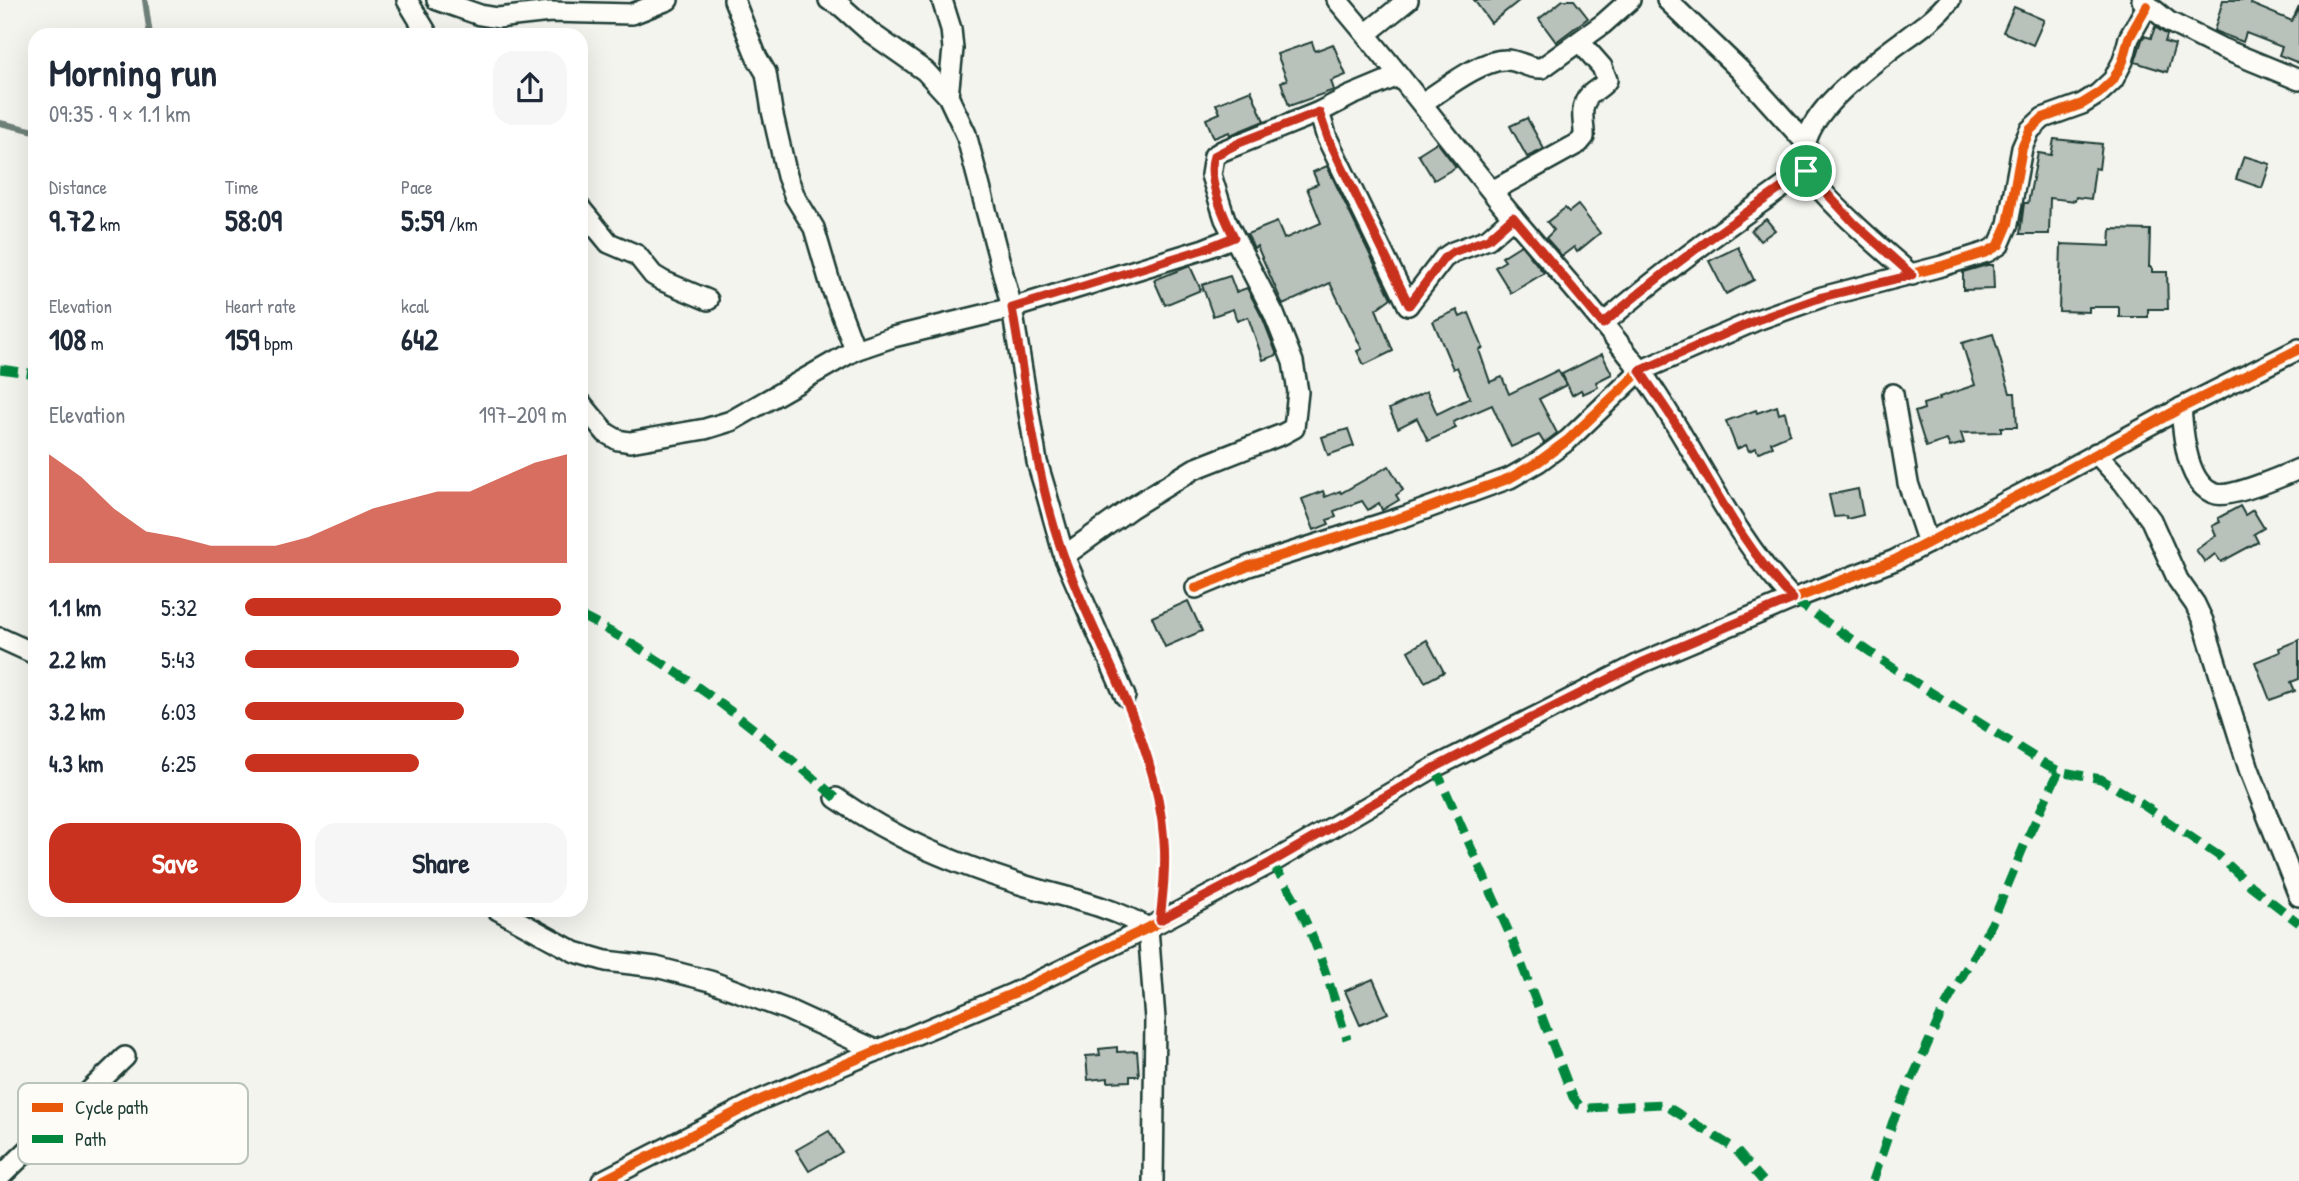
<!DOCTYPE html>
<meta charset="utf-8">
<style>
:root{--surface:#fff;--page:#f6f6f7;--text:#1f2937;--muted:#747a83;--accent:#c8321e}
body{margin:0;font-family:"Patrick Hand",sans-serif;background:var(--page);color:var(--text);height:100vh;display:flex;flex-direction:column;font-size:26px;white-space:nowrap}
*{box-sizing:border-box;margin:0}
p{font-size:23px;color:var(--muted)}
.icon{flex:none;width:38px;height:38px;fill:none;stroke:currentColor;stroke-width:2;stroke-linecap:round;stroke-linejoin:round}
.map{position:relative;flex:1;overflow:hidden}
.side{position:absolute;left:28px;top:28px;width:560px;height:889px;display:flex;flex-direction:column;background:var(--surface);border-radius:21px;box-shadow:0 7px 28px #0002}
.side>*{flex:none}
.pin{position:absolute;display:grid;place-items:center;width:60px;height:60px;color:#fff;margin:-30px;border:4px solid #fff;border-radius:50%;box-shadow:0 2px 7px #0007}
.round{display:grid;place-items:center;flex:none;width:74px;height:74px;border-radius:21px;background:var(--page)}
.head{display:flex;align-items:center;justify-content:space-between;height:119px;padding:0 21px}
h1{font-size:38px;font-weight:800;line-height:52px}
.stats{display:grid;grid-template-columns:repeat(3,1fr);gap:10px;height:119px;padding:7px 21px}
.stats div{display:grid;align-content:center}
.stats b{font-size:30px;font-weight:800}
.stats small{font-size:19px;font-weight:400}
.stats p{font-size:19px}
.chart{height:196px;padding:14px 21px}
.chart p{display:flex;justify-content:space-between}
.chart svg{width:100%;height:126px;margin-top:7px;fill:var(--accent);opacity:.7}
.action{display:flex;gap:14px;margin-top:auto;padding:14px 21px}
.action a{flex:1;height:80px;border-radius:21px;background:var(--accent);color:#fff;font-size:28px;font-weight:800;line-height:80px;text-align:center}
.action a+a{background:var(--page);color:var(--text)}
ul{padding:0 21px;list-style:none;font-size:23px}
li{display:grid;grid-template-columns:112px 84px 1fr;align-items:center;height:52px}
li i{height:18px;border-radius:9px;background:var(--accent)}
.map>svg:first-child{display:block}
</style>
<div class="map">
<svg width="2299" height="1181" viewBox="0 0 2299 1181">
<rect width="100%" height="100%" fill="#f4f4ef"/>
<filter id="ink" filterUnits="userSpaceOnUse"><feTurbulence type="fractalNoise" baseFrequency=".0143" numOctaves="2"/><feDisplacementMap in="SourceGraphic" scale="14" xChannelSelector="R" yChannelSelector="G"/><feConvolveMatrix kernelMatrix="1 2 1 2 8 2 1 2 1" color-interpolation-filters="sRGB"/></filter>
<g filter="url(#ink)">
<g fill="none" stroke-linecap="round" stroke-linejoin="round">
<!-- stream -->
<g stroke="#6e8179" stroke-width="6">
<path d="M145,0L150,35"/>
<path d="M0,123L35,131"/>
</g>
</g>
<!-- building -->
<g fill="#b9c1bb" stroke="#1f3d34" stroke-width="2">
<path d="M1474,0H1520L1491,23Z"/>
<path d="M1563,0H1574L1588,18L1556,42L1539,19Z"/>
<path d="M2223,0H2252L2251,4L2292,21L2299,6V63L2279,55L2282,47L2246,33L2243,42L2214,31Z"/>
<path d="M2014,7L2044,20L2033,45L2003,32Z"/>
<path d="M2155,27L2167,35L2165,42L2175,45L2167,72L2135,62L2142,40L2144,36L2151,38Z"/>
<path d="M1312,42L1315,51L1333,44L1346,75L1331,81L1334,90L1289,106L1281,82L1287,80L1277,54Z"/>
<path d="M1251,90L1264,121L1230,135L1229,132L1214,138L1206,119L1220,113L1216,104Z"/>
<path d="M1527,118L1544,149L1527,157L1510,126Z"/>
<path d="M2054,139L2102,144L2099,169L2095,168L2091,199L2076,197L2075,201L2050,198L2049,234H2020L2024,203H2028L2038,153L2051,155Z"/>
<path d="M1437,142L1456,167L1434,180L1418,154Z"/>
<path d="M2244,156L2270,164L2262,188L2236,179Z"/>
<path d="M1327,166L1391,298L1376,309L1393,351L1364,365L1357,351L1362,349L1330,283L1283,305L1257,246L1254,248L1247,234L1277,222L1284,239L1321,223L1307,188L1318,184L1313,172Z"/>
<path d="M1578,205L1600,233L1577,252L1574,247L1562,256L1546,238L1554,230L1547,222L1565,208L1569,212Z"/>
<path d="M1766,219L1775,230L1760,241L1751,230Z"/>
<path d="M2111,229L2150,230L2149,267H2152V272H2167L2168,309H2148V317H2119V307H2089V312L2059,311L2061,244L2110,246Z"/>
<path d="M1521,245L1544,273L1511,293L1495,267L1505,261L1502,257Z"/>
<path d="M1738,247L1754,280L1726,294L1709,261Z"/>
<path d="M1987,265H1993L1994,289L1963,290V272Z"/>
<path d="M1190,266L1201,290L1165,305L1154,280Z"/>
<path d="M1230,276L1236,292L1247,288L1263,319L1277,355L1263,360L1248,317L1237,321L1233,309L1213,316L1202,285Z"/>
<path d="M1457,310L1460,317L1469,313L1483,348L1479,350L1490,382L1502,377L1509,394L1558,370L1566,385L1539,399L1557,433L1544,443L1539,435L1511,447L1492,405L1453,422L1456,428L1428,441L1417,418L1398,428L1389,409L1427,391L1437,414L1470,398L1457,367L1453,369L1433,321Z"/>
<path d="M1993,334L2010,393H2015L2017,427H2001V432L1961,433L1964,443L1950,447L1947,440L1926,447L1915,412L1924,409L1923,404L1940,399L1939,397L1975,385L1962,343Z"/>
<path d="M1602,354L1612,374L1596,382L1598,387L1583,394L1581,390L1572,395L1562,374Z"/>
<path d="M1777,406L1779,414L1785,412L1790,434L1771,442L1773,446L1758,453L1756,448L1749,451L1746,445L1737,449L1726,421L1756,410L1757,413Z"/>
<path d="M1348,429L1354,446L1328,455L1322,437Z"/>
<path d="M1389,466L1403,490L1396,495L1399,500L1382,510L1379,503L1368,510L1362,501L1334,511L1336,517L1327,520L1329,524L1314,530L1302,499L1323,491L1325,497L1340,491L1341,493Z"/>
<path d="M1858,489L1863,515L1847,519L1846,516L1834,517L1829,495Z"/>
<path d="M2240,506L2245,515L2253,510L2264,528L2254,534L2258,542L2221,562L2215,554L2205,562L2196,550L2216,535L2212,526L2220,522L2218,518Z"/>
<path d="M1188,601L1202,631L1165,647L1152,617Z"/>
<path d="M1427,640L1444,672L1425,682L1408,651Z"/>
<path d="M2299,640V679L2291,682L2295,691L2270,700L2255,662L2280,652L2279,648Z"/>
<path d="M1373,979L1388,1013L1360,1025L1345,991Z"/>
<path d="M1117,1047V1052L1137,1051L1139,1076H1130V1081L1108,1082V1078L1088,1080L1086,1056L1100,1055L1099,1049Z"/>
<path d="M829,1131L842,1152L809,1171L796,1150Z"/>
</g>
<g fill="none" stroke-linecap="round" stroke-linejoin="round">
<!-- minor casing -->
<g stroke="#1f3d34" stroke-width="24">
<g id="minor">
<path d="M407,0L428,35"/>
<path d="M437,0L480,15L498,18L550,12L632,14L668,0"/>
<path d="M734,0L757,58L766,73L772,111L787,176L795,197L814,228L831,286L855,350"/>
<path d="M829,0L842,7L871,33L925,71L948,96L966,134L1012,308L1037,462L1046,492L1064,556L1125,696"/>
<path d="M942,0L951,29L953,49L948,96"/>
<path d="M1337,0C1397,70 1452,144 1511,215C1554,266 1599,316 1640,370C1694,444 1729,533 1793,599"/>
<path d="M1667,0L1740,70L1806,143"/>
<path d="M2142,0L2169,22L2221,48L2299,80"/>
<path d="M1366,34L1408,0"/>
<path d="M1422,103C1443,90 1480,60 1505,60C1518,59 1527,69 1542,68L1603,24L1630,0"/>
<path d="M1319,112L1327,138L1408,305"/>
<path d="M1492,191L1579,143L1584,137C1585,124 1578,108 1589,96C1594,90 1602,88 1607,80L1602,67L1580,42"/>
<path d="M581,209L609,243L637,255L653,275L663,281L708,300"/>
<path d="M1912,275C1890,256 1814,192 1806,168C1792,125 1855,78 1884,55C1906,37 1932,23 1950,0"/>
<path d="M1408,305L1444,258L1453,252L1488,239L1513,217"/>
<path d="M1603,324C1667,268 1737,219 1806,171"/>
<path d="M1893,394L1908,483L1928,543"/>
<path d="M581,403L606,433L618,440L630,442L705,429L731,421L855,350L893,337L1012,308L1204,249L1234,237"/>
<path d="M2181,408C2183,432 2186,486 2216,494C2231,498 2283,476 2299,469"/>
<path d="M2096,453L2123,482L2151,520L2178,580L2195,604L2203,621L2249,769L2299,896"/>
<path d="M1064,556L1131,508L1194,469L1283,434L1294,428L1298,392L1293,362L1274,314L1225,219L1211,175L1214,156L1222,151L1319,112L1350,96L1398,76"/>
<path d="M1196,588L1249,566L1406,516L1510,478L1538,462L1568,440L1640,371L1757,320L1822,297L1942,266L1987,252L1999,245L2008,224L2022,148L2030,130L2043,118L2082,104L2098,94L2113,80L2123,61L2129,38L2147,6"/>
<path d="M0,638L35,654"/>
<path d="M836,798C896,840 956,864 1026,886C1067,898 1111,906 1148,928L1155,1019L1153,1181"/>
<path d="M498,910L575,952L606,961L656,967L710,981L788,1010L878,1051"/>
<path d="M0,1177L125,1057"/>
<path d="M602,1181L760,1100L1014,993L1148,928L1271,863L1435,767L1541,714L1641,663L1793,599L1895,560L2054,477L2181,408L2299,349"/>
</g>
</g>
<!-- path -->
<path stroke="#1f3d34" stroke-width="3.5" stroke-dasharray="7 5" stroke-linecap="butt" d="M1131,713C1155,777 1169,832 1162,900"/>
<!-- minor -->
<use href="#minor" stroke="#fdfcf7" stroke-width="19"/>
<!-- quiet -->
<g stroke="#00873e" stroke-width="9" stroke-dasharray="18 9" stroke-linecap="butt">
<path d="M0,369L35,374"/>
<path d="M1793,599L1905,676L2047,765L2059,771L2101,779L2134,799L2219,856L2251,886L2299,923"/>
<path d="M581,616C674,663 758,729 836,798"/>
<path d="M1435,767L1511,937L1573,1097L1579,1105L1588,1108L1663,1104L1734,1148L1763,1181"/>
<path d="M1271,863C1311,914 1327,978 1347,1039"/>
<path d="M1873,1181L1893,1121L1944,1008L1992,923L2026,841L2059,771"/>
</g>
<!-- cycleway casing -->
<g stroke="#fdfcf7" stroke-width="15">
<g id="cycleway">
<path d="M1196,588L1249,566L1406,516L1510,478L1538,462L1568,440L1640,371L1757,320L1822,297L1942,266L1987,252L1999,245L2008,224L2022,148L2030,130L2043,118L2082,104L2098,94L2113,80L2123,61L2129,38L2147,6"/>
<path d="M602,1181L760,1100L1014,993L1148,928L1271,863L1435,767L1541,714L1641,663L1793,599L1895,560L2054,477L2181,408L2299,349"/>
</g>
</g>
<!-- cycleway -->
<use href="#cycleway" stroke="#e8590c" stroke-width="10"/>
</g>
</g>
<g fill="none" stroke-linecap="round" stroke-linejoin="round" filter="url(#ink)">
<!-- route casing -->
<g stroke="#fff" stroke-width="14">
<path id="route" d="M1319,112L1328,138L1409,305L1444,258L1453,252L1488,239L1513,217L1603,324C1667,268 1736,219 1806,171L1854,223L1912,275L1822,297L1757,320L1640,371C1654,392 1669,412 1682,434C1716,491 1746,551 1793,599L1641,663L1488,740L1436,767L1270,863L1160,920C1163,894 1166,867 1164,841C1157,739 1098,650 1064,557C1035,477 1027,391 1012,308L1204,249L1234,237C1224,217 1206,178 1214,156L1239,143Z"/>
</g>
<!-- route -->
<use href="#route" stroke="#c8321e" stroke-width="9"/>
</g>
<!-- legend -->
<rect x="18" y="1083" width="230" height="81" rx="10" fill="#fdfcf7" stroke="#bac3bc" stroke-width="2"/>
<rect x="32" y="1103" width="31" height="9" fill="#e8590c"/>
<rect x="32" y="1135" width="31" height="8" fill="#00873e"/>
<g font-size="19" fill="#1f3d34">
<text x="75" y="1114">Cycle path</text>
<text x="75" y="1146">Path</text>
</g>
</svg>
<div class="pin" style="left:1806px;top:171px;background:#1e9e55"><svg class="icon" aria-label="arrive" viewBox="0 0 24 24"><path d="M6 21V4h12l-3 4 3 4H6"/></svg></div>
<section class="side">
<div class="head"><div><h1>Morning run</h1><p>09:35 · 9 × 1.1 km</p></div><a class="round"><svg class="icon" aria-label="share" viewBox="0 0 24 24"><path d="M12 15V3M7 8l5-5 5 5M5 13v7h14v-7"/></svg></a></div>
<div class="stats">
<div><p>Distance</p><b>9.72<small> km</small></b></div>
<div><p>Time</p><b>58:09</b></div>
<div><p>Pace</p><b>5:59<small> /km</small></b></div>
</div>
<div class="stats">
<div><p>Elevation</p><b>108<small> m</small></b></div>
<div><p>Heart rate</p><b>159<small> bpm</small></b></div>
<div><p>kcal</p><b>642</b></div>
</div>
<div class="chart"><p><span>Elevation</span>197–209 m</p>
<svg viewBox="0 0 160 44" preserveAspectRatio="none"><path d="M0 44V6L10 14L20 25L30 33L40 35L50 38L60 38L70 38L80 35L90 30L100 25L110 22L120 19L130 19L140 14L150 9L160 6V44z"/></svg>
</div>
<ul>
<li><b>1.1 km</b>5:32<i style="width:98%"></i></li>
<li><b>2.2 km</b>5:43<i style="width:85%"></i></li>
<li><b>3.2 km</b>6:03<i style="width:68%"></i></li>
<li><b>4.3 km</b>6:25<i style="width:54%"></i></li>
</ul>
<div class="action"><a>Save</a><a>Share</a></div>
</section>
</div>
